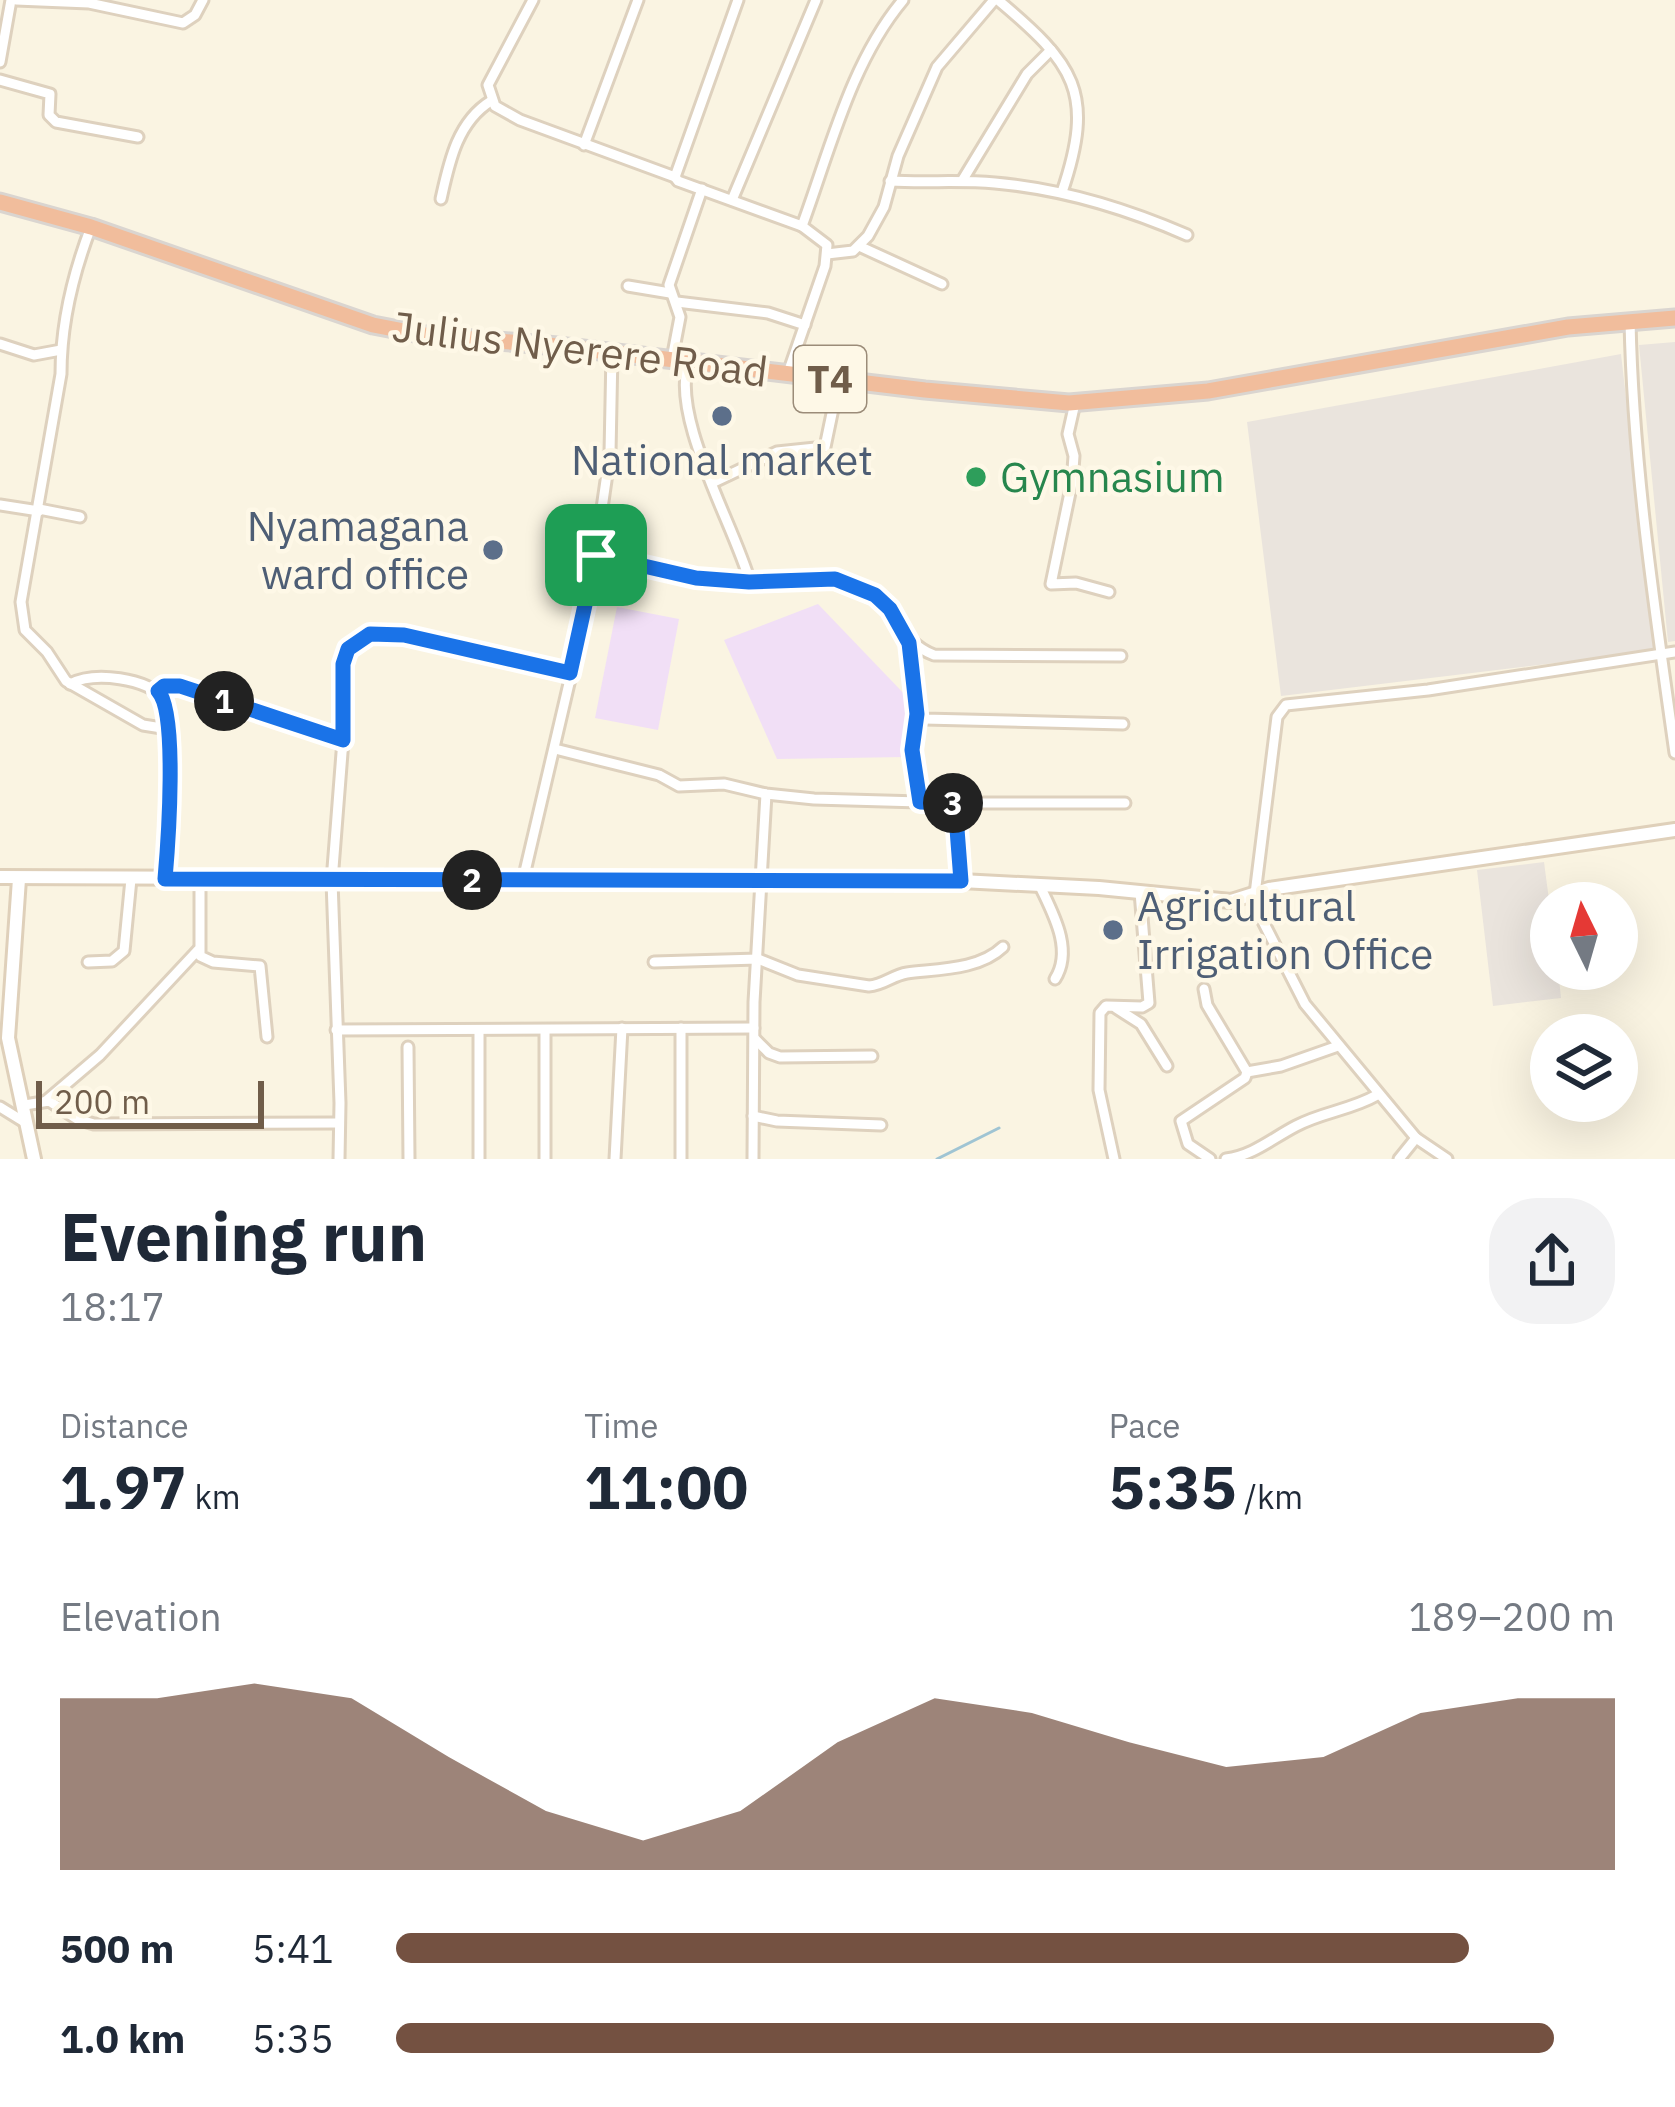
<!DOCTYPE html>
<meta charset="utf-8">
<style>
:root{--surface:#fff;--page:#f2f2f3;--text:#1f2937;--muted:#747a83;--accent:#745141}
body{margin:0;font-family:"IBM Plex Sans",sans-serif;background:var(--page);color:var(--text);height:100vh;display:flex;flex-direction:column;font-size:45px;white-space:nowrap}
*{box-sizing:border-box;margin:0}
p{font-size:39px;color:var(--muted)}
.icon{flex:none;width:66px;height:66px;fill:none;stroke:currentColor;stroke-width:2;stroke-linecap:round;stroke-linejoin:round}
.map{position:relative;height:1159px;overflow:hidden}
.sheet{display:flex;flex-direction:column;background:var(--surface);flex:1}
.sheet>*{flex:none}
.needle{width:78px;rotate:355deg}
.tools{position:absolute;left:1530px;top:882px;display:grid;gap:24px}
.tools a{display:grid;place-items:center;width:108px;height:108px;border-radius:50%;background:var(--surface);box-shadow:0 12px 48px #0002;font-size:60px}
.scale{position:absolute;left:36px;bottom:30px;width:228px;box-sizing:border-box;padding-left:12px;border:6px solid #705d4a;border-top:0;font-size:33px;line-height:42px;white-space:nowrap;color:#705d4a;-webkit-text-stroke:9px #fef8e7;paint-order:stroke}
.pin{position:absolute;display:grid;place-items:center;width:102px;height:102px;color:#fff;margin:-51px;border-radius:24px;box-shadow:0 6px 18px #0006}
.km{position:absolute;width:60px;height:60px;margin:-30px;border-radius:50%;background:#222;color:#fff;font-size:33px;line-height:60px;text-align:center}
.round{display:grid;place-items:center;flex:none;width:126px;height:126px;border-radius:48px;background:var(--page)}
.head{display:flex;align-items:center;justify-content:space-between;height:204px;padding:0 60px}
h1{font-size:66px;font-weight:700;line-height:90px}
.stats{display:grid;grid-template-columns:repeat(3,1fr);gap:18px;height:204px;padding:12px 60px}
.stats div{display:grid;align-content:center}
.stats b{font-size:60px;font-weight:700}
.stats small{font-size:33px;font-weight:400}
.stats p{font-size:33px}
.chart{height:336px;padding:24px 60px}
.chart p{display:flex;justify-content:space-between}
.chart svg{width:100%;height:216px;margin-top:12px;fill:var(--accent);opacity:.7}
ul{padding:0 60px;list-style:none;font-size:39px}
li{display:grid;grid-template-columns:192px 144px 1fr;align-items:center;height:90px}
li i{height:30px;border-radius:15px;background:var(--accent)}
.map>svg:first-child{display:block}
</style>
<div class="map">
<svg width="1675" height="1159" viewBox="0 0 1675 1159">
<rect width="100%" height="100%" fill="#faf4e2"/>
<!-- industrial -->
<g fill="#eae4dd">
<path d="M1675,342V641L1668,642L1639,345Z"/>
<path d="M1621,354L1655,651L1281,696L1247,422Z"/>
<path d="M1544,862L1551,915V969H1558L1561,998L1493,1006L1477,870Z"/>
</g>
<!-- education -->
<g fill="#f1dff6">
<path d="M818,604L911,701L907,757L777,759L724,640Z"/>
<path d="M617,607L679,619L658,730L595,718Z"/>
</g>
<g fill="none" stroke-linecap="round" stroke-linejoin="round">
<!-- stream -->
<path stroke="#9fc4d3" stroke-width="3" d="M937,1159L999,1128"/>
<!-- street casing -->
<g stroke="#ded1be" stroke-width="15">
<g id="street">
<path d="M16,0L89,3L183,23L195,15L203,0"/>
<path d="M533,0L488,85L495,106L520,120L675,177"/>
<path d="M738,0L675,177L678,181L802,226L827,245L825,266L788,373"/>
<path d="M998,0C1074,64 1096,92 1062,192"/>
<path d="M0,62L11,0"/>
<path d="M0,80L50,94L49,115L56,122L138,137"/>
<path d="M584,145L638,0"/>
<path d="M890,181C925,183 960,180 995,183C1063,189 1125,208 1187,235"/>
<path d="M962,181L1027,74L1051,50"/>
<path d="M441,199C449,163 457,122 491,101"/>
<path d="M732,200L816,0"/>
<path d="M802,226C830,150 851,62 903,0"/>
<path d="M91,227C73,274 61,325 61,374L21,602L25,630L47,652L66,681L143,725L168,729"/>
<path d="M859,246L942,284"/>
<path d="M827,254L853,251L868,236L884,207L898,156L937,67L994,0"/>
<path d="M628,286L670,293"/>
<path d="M677,302L768,313L805,325"/>
<path d="M1630,321C1633,465 1655,611 1675,753"/>
<path d="M0,344L34,355L61,350"/>
<path d="M672,359L680,317L669,285L702,189"/>
<path d="M689,362C669,415 735,527 750,582"/>
<path d="M1075,403L1068,434L1074,456L1072,483L1051,584L1076,583L1109,592"/>
<path d="M712,483L777,452L825,447L839,380"/>
<path d="M0,505L39,511"/>
<path d="M39,509L80,517"/>
<path d="M596,555C645,564 691,578 742,581C779,584 816,570 853,584C895,599 896,641 934,655L1121,656"/>
<path d="M909,643L915,708L924,719L1123,724"/>
<path d="M70,684C95,671 146,678 165,699L170,813L165,878"/>
<path d="M158,691L164,686H180L343,740"/>
<path d="M917,714L912,742L920,801"/>
<path d="M555,749L659,775L679,786L724,784L766,794L814,799L955,803"/>
<path d="M200,879V956L213,962L260,966L267,1037"/>
<path d="M523,880L589,598L610,453L612,352"/>
<path d="M961,881L955,803H1125"/>
<path d="M1039,884C1052,912 1074,949 1055,979"/>
<path d="M1255,894L1277,717L1286,705L1428,690L1675,652"/>
<path d="M1250,896L1305,1004L1416,1138L1447,1159"/>
<path d="M88,962L112,961L124,951L131,879"/>
<path d="M654,962L758,959L798,975L869,986C884,985 893,975 907,973C938,969 979,970 1003,947"/>
<path d="M1204,989L1207,1005L1247,1072L1245,1078L1181,1121L1188,1144L1210,1159"/>
<path d="M1116,1008L1141,1024L1167,1066"/>
<path d="M681,1028V1159"/>
<path d="M336,1030L754,1028"/>
<path d="M479,1030V1159"/>
<path d="M545,1030V1159"/>
<path d="M755,1039L769,1053L780,1057L872,1056"/>
<path d="M408,1047L409,1159"/>
<path d="M1247,1072L1281,1066L1338,1046"/>
<path d="M46,1101L100,1055L198,950"/>
<path d="M25,1105L49,1101L77,1119L94,1124L338,1123"/>
<path d="M0,1107L26,1123"/>
<path d="M753,1116L777,1121L881,1125"/>
<path d="M339,1159L340,1103L332,881L343,740V664L348,649L359,640L385,632L570,673"/>
<path d="M615,1159L622,1028"/>
<path d="M753,1159L754,1002L766,794"/>
<path d="M1114,1159L1099,1090L1100,1013L1106,1006L1142,1007L1149,1003L1140,892"/>
<path d="M1226,1159C1254,1155 1271,1139 1296,1126C1322,1112 1351,1110 1377,1095"/>
<path d="M1399,1159L1416,1138"/>
</g>
</g>
<!-- secondary casing -->
<g stroke="#dfd0ba" stroke-width="18">
<g id="secondary">
<path d="M0,877L961,881L1099,888L1231,901L1269,889L1675,830"/>
<path d="M19,879L8,1038L34,1159"/>
</g>
</g>
<!-- highway casing -->
<g stroke="#dad5d0" stroke-width="21">
<path id="highway" d="M0,202L91,227L373,325L425,335L558,346L925,390L1069,403L1208,391L1568,327L1675,318"/>
</g>
<!-- street -->
<use href="#street" stroke="#fff" stroke-width="9"/>
<!-- secondary -->
<use href="#secondary" stroke="#fff" stroke-width="12"/>
<!-- highway -->
<use href="#highway" stroke="#f1bd9c" stroke-width="15"/>
</g>
<g fill="none" stroke-linecap="round" stroke-linejoin="round">
<!-- route casing -->
<g stroke="#fff" stroke-width="24">
<path id="route" d="M596,555L696,578L749,582L835,579L875,595L890,609L909,643L917,714L912,750L920,802L955,803L961,881L165,879C168,845 178,712 158,691L164,686H180L343,740V664L348,649L370,634L404,635L570,673Z"/>
</g>
<!-- route -->
<use href="#route" stroke="#1a73e8" stroke-width="15"/>
</g>
<!-- markers -->
<g fill="#5c6f8a" stroke="#fef8e7" stroke-width="4.5">
<circle cx="722" cy="416" r="12"/>
<circle cx="493" cy="550" r="12"/>
<circle cx="1113" cy="930" r="12"/>
</g>
<circle fill="#2e9e5b" stroke="#fef8e7" stroke-width="4.5" cx="976" cy="477" r="12"/>
<g text-anchor="middle" stroke-width="9" stroke-linejoin="round" paint-order="stroke">
<!-- shield labels -->
<rect fill="#fef8e7" stroke="#9b8c79" stroke-width="3" x="794" y="346" width="72" height="66" rx="9"/>
<g font-size="39" font-weight="bold" fill="#705d4a">
<text x="830" y="393">T4</text>
</g>
<!-- street labels -->
<g font-size="42" fill="#705d4a" stroke="#fef8e7">
<text transform="translate(580 349) rotate(7)" y="15">Julius Nyerere Road</text>
</g>
<!-- service labels -->
<g font-size="42" fill="#4e5e75" stroke="#fef8e7">
<text x="722" y="475">National market</text>
<text x="469" y="541" text-anchor="end">Nyamagana<tspan x="469" dy="48">ward office</tspan></text>
<text x="1137" y="921" text-anchor="start">Agricultural<tspan x="1137" dy="48">Irrigation Office</tspan></text>
</g>
<!-- leisure labels -->
<g font-size="42" fill="#27864d" stroke="#fef8e7" text-anchor="start">
<text x="1000" y="492">Gymnasium</text>
</g>
</g>
</svg>
<div class="tools">
<a><svg class="needle" viewBox="-14 -14 28 28"><path d="M0-13l5 13h-10z" fill="#e53935"/><path d="M0 13l5-13h-10z" fill="#747a83"/></svg></a>
<a><svg class="icon" aria-label="layers" viewBox="0 0 24 24"><path d="M12 4l9 5-9 5-9-5zM3 14l9 5 9-5"/></svg></a>
</div>
<div class="scale">200 m</div>
<div class="pin" style="left:596px;top:555px;background:#1e9e55"><svg class="icon" aria-label="arrive" viewBox="0 0 24 24"><path d="M6 21V4h12l-3 4 3 4H6"/></svg></div>
<b class="km" style="left:224px;top:701px">1</b>
<b class="km" style="left:472px;top:880px">2</b>
<b class="km" style="left:953px;top:803px">3</b>
</div>
<section class="sheet">
<div class="head"><div><h1>Evening run</h1><p>18:17</p></div><a class="round"><svg class="icon" aria-label="share" viewBox="0 0 24 24"><path d="M12 15V3M7 8l5-5 5 5M5 13v7h14v-7"/></svg></a></div>
<div class="stats">
<div><p>Distance</p><b>1.97<small> km</small></b></div>
<div><p>Time</p><b>11:00</b></div>
<div><p>Pace</p><b>5:35<small> /km</small></b></div>
</div>
<div class="chart"><p><span>Elevation</span>189–200 m</p>
<svg viewBox="0 0 160 44" preserveAspectRatio="none"><path d="M0 44V9L10 9L20 6L30 9L40 21L50 32L60 38L70 32L80 18L90 9L100 12L110 18L120 23L130 21L140 12L150 9L160 9V44z"/></svg>
</div>
<ul>
<li><b>500 m</b>5:41<i style="width:88%"></i></li>
<li><b>1.0 km</b>5:35<i style="width:95%"></i></li>
</ul>
</section>
